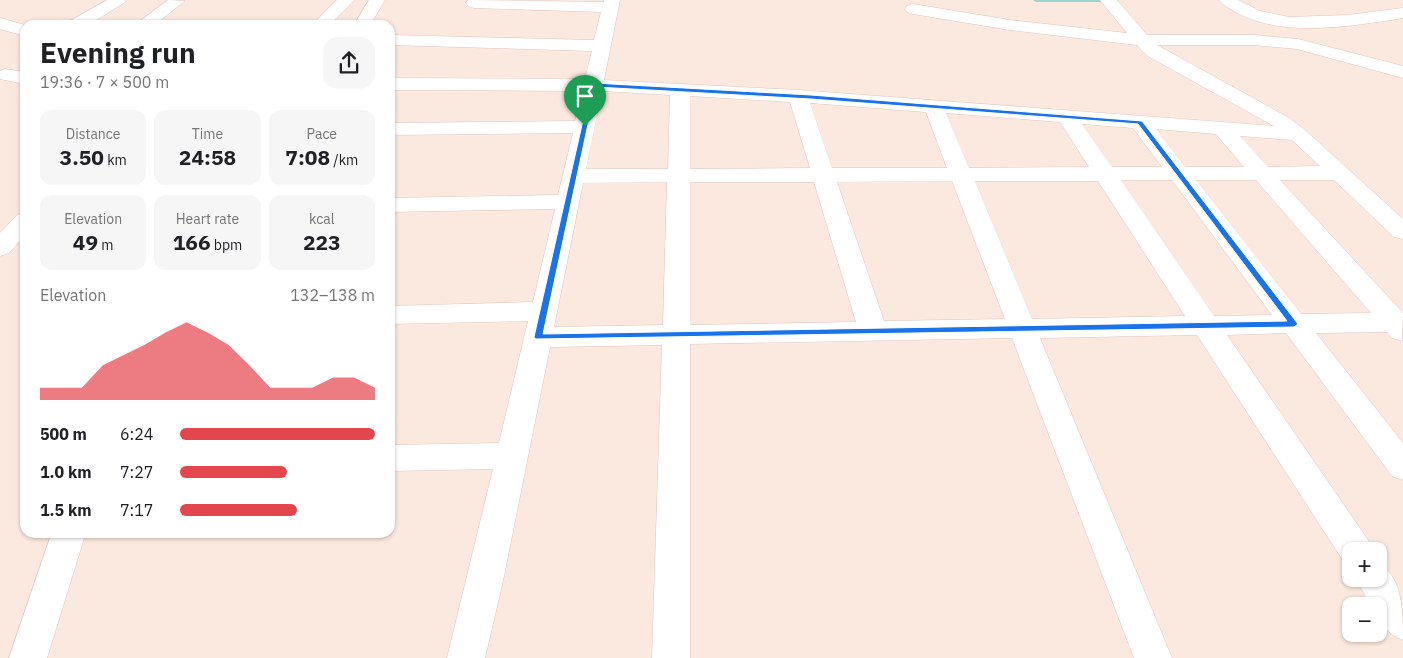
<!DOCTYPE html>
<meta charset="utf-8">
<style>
:root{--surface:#fff;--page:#f6f6f6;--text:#202124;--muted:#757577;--accent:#e4464d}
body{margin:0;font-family:"IBM Plex Sans",sans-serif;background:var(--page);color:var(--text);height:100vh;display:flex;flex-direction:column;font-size:19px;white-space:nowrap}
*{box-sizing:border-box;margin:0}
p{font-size:16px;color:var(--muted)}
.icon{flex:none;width:28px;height:28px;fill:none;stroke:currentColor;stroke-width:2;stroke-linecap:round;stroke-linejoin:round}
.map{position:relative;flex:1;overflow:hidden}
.details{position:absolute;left:20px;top:20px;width:375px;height:518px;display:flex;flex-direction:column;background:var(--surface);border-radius:15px;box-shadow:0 1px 4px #0004}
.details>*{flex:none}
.fabs{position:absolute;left:1342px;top:542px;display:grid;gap:10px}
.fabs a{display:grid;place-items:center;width:45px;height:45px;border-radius:10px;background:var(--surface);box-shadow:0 1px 4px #0004;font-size:25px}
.pin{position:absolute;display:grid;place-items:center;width:42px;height:42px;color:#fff;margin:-51px -21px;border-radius:50% 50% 50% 0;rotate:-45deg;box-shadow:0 0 5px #0007}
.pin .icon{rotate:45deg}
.round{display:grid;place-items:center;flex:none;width:52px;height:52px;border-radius:15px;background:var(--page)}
.head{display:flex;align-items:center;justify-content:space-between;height:85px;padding:0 20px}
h1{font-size:28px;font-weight:800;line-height:38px}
.metrics{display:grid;grid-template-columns:repeat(3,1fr);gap:8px;height:85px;padding:5px 20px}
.metrics div{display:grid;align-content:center;border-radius:12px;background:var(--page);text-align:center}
.metrics b{font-size:21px;font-weight:800}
.metrics small{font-size:14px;font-weight:400}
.metrics p{font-size:14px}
.chart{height:140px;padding:10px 20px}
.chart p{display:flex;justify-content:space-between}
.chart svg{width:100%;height:90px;margin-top:5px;fill:var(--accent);opacity:.7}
ul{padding:0 20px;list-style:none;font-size:16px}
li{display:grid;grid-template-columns:80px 60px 1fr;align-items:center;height:38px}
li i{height:12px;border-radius:6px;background:var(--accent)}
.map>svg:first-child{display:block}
</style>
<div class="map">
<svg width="1403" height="658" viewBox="0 0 1403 658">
<rect width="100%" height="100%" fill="#fbe9df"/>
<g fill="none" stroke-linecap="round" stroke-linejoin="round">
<!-- stream -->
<path fill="#9bd5cf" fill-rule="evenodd" d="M1033,0H1119L1116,2H1036Z"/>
<!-- minor casing -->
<g stroke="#e1c5bf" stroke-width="1">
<g id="minor">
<path d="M107,0H126L124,3L88,25H68L70,21Z"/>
<path d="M168,0L185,1L154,25H135Z"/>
<path d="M337,0H354L330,25H312Z"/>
<path d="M369,0H385L370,25H354Z"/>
<path d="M468,0L604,2V0H620L604,80L798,90L1274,126L1146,55L1137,45L1010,30L913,14L907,12L905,9L907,6L913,4L1010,20L1127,33L1100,0H1117L1147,35H1254L1298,39L1403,66V78L1297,49L1254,45H1157L1289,118L1305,130L1403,219V239L1394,237L1334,180H1280L1403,313L1402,341L1392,338L1387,332L1316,333L1403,443V480L1392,476L1286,333L1227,335L1368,540L1373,551H1351V565L1344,562L1197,335L1040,338L1172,658H1134L1012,338L690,344V658H652L662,345L550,347L503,581L485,658H447L493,469L390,471V445L499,443L528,321L390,324V306L533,302L555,209L390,212V198L558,195L573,133L390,135V123L575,121L583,91L390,90V78L585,79L592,51L390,45V35L594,40L601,12L474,8L468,6L466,3ZM602,91L670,95L668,169H586ZM690,96L790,102L810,168L690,169ZM810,103L926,112L947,168H832ZM946,113L1060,122L1089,167L969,168ZM1082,124L1133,128L1162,167H1112ZM1156,129L1216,134L1244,167H1185ZM1240,136L1292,140L1320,166L1268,167ZM1121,180H1172L1272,315L1214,316ZM1196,180H1256L1371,313L1301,314ZM952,181L1005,319L884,321L837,182ZM975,181H1098L1185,316L1032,319ZM667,182L663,325L554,327L583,183ZM690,182H814L856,322L690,325Z"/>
<path d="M1219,0H1238L1260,11L1289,17L1348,15L1403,8V18C1352,26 1281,39 1234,11C1229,8 1223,5 1219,0Z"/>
<path d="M0,18L25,25V36L0,29Z"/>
<path d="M5,69L25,72V84L0,79V71Z"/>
<path d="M25,213V235L9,253L0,256V233L17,215Z"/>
<path d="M52,532H86L47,658H9Z"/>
<path d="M1379,564C1403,576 1403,614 1403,640C1387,634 1379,624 1379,606H1371L1356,579H1379Z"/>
</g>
</g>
<!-- minor -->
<use href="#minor" fill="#fff" fill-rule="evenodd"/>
</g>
<!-- route -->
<path fill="#1a73e8" stroke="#fff" fill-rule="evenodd" d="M594,83L811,95L1142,121L1298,324L1294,327L536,339L534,337L591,85ZM596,87L811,99L1138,124L1287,321L543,334Z"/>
</svg>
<div class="fabs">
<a>+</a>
<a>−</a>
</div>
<div class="pin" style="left:585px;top:126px;background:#1e9e55"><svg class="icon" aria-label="arrive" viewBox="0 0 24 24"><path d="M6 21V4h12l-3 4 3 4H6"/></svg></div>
<section class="details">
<div class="head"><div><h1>Evening run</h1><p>19:36 · 7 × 500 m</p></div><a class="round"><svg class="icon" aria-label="share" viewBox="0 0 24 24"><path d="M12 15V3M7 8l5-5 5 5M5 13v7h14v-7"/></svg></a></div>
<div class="metrics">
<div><p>Distance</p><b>3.50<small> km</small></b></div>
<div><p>Time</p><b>24:58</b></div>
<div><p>Pace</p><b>7:08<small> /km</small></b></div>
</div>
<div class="metrics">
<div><p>Elevation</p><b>49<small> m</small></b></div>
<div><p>Heart rate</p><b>166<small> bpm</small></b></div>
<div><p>kcal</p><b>223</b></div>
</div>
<div class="chart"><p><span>Elevation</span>132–138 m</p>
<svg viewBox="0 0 160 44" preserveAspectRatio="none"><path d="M0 44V38L10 38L20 38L30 27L40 22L50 17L60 11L70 6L80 11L90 17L100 27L110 38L120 38L130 38L140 33L150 33L160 38V44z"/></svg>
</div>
<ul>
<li><b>500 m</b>6:24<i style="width:100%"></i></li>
<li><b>1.0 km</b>7:27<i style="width:55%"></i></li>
<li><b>1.5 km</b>7:17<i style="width:60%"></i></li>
</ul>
</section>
</div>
